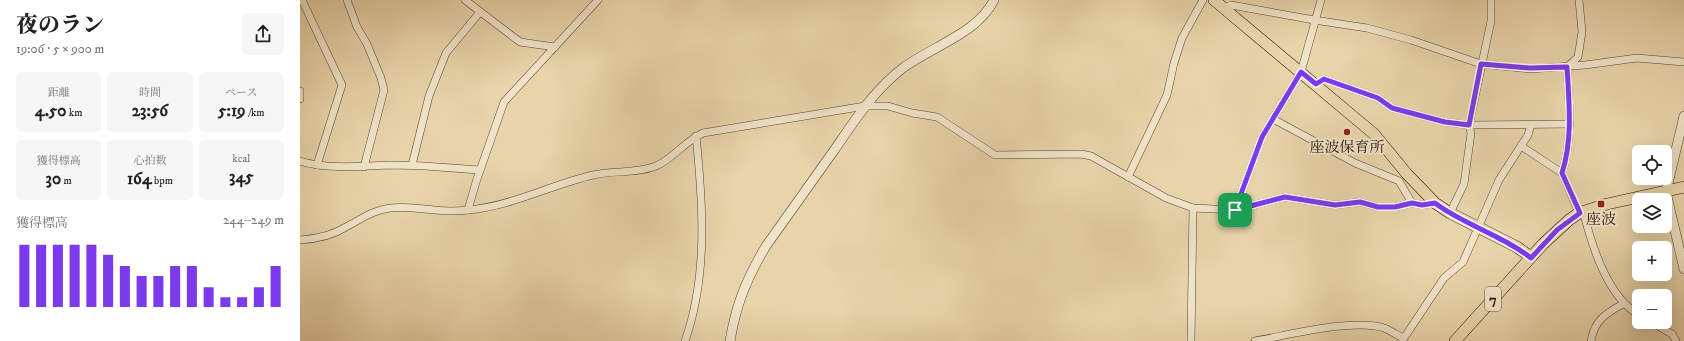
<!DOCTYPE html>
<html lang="ja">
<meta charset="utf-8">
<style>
:root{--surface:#fff;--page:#f6f6f6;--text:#222;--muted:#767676;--accent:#7c3aed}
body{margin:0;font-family:"IM FELL DW Pica","Noto Serif JP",serif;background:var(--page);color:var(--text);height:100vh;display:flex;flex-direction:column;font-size:15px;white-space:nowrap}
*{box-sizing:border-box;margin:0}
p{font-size:13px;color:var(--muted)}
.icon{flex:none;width:22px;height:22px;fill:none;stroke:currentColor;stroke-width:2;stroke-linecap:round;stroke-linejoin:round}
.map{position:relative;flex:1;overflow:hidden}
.details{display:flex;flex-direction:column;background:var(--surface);width:300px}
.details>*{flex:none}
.tools{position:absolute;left:1332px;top:145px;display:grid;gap:8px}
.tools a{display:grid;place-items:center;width:40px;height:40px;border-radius:6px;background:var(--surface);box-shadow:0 4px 16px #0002;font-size:20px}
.pin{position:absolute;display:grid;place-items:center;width:34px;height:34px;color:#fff;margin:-17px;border-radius:8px;box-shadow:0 2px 6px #0006}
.round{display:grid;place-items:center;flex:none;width:42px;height:42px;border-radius:6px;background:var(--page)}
.overview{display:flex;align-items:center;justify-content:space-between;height:68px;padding:0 16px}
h1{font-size:22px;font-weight:800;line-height:30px}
.stats{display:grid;grid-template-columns:repeat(3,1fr);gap:6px;height:68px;padding:4px 16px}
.stats div{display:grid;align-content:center;border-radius:6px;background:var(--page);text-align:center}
.stats b{font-size:17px;font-weight:800}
.stats small{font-size:11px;font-weight:400}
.stats p{font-size:11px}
.chart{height:112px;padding:8px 16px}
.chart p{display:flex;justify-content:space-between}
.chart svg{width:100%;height:72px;margin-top:4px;stroke:var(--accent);stroke-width:6}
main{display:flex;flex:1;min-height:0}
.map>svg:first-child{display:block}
</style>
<main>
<section class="details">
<div class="overview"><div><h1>夜のラン</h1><p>19:06 · 5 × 900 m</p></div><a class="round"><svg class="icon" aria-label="share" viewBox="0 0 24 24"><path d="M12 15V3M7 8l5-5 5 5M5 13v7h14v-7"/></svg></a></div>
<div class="stats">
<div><p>距離</p><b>4.50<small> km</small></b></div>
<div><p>時間</p><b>23:56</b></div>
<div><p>ペース</p><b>5:19<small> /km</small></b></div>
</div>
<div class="stats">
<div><p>獲得標高</p><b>30<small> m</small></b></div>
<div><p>心拍数</p><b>164<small> bpm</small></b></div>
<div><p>kcal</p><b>345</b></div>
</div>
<div class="chart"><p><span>獲得標高</span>244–249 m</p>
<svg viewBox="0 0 160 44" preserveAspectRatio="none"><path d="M5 44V6M15 44V6M25 44V6M35 44V6M45 44V6M55 44V12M65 44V19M75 44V25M85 44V25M95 44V19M105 44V19M115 44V32M125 44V38M135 44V38M145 44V32M155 44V19"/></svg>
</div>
</section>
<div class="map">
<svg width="1384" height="341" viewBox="0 0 1384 341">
<rect width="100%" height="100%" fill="#e8d4aa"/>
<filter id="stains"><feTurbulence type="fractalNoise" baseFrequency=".005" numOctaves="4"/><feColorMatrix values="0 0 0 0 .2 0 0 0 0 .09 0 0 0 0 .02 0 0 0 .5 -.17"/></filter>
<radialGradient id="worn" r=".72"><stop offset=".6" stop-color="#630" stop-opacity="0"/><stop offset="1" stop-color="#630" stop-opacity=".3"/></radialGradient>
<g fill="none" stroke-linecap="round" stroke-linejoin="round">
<!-- minor casing -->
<g stroke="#56452f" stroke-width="8">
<g id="minor">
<path d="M2,0L42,85L17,165"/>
<path d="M47,0L57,27L67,44L81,78L84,90L64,167"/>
<path d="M165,0L220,42L255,47"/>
<path d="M925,8L931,5L1014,20L1067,28L1111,40L1181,64L1230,69L1285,65L1337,58L1384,62"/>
<path d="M1267,67L1278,57L1282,32L1279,0"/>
<path d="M1016,85L1024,79L1078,98L1092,108L1145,122L1169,125L1270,124"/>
<path d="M0,91V99"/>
<path d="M973,119L1055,163L1099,181L1112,203"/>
<path d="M1221,146L1262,173L1279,213"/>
<path d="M0,161C30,170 60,166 91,165C121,165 151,168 180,170"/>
<path d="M112,165L129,96L146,53L180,12"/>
<path d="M1262,173C1273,139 1269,102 1267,67"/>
<path d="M828,177L867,95L874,63L882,38L903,0"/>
<path d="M168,210L176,182L204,102L298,0"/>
<path d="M935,210L962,137L1001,72L1021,0"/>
<path d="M1283,211C1292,246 1307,296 1339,315"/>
<path d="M1150,213L1164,184L1171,133L1169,125L1191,21V0"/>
<path d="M0,240C15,239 33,235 46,227C61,219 73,210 90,208C105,206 120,209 135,210C149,212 164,211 177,209C218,203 254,184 293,175C314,170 336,174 356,166C374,158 385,141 403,133L565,106H588L612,113L637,117L695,155L781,154L791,156L866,198L893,208L935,210L985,197L1035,205L1060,202L1078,207H1095L1112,203L1122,205L1135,203"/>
<path d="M1351,322L1372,334L1376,341"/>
<path d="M385,341C408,276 403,204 396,136"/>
<path d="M891,341L893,208"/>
<path d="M955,341C989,335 1053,318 1084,328C1091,331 1097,335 1103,338"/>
<path d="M1102,341L1144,278L1163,262L1199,180L1228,135L1231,125"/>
<path d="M1291,341C1294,321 1306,313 1323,304"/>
</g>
</g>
<!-- tertiary casing -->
<g stroke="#56452f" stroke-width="10">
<g id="tertiary">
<path d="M1384,116L1366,192L1384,269"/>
<path d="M430,341C436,304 447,278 466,246C489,214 512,181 535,149C555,120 574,90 603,68C631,47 678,33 694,0"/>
</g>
</g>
<!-- primary casing -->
<g stroke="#261506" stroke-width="12">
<g id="primary">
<path d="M914,0L1074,134L1107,174L1135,203L1150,213L1217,247L1231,257"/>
<path d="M1155,341L1243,244L1269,220L1279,213L1307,204L1384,187"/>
</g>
</g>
<!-- minor -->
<use href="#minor" stroke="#f0e3c8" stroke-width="7"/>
<!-- tertiary -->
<use href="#tertiary" stroke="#f0e3c8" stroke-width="9"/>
<!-- primary -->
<use href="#primary" stroke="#e8d4aa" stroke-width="11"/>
</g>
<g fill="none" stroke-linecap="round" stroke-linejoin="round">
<!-- route casing -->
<g stroke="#fff" stroke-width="8">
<path id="route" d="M1181,64L1230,68L1267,67C1269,102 1273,139 1262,173L1280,213L1257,230L1231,258C1202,235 1164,225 1135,203L1122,205L1112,203L1095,207H1078L1060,202L1035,205L985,197L935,210L962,137L1001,72L1016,84L1024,79L1078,98L1092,108L1145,122L1169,125Z"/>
</g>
<!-- route -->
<use href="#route" stroke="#7c3aed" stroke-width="5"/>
</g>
<!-- markers -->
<g fill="#8f2418" stroke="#f0e3c8" stroke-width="1.5">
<circle cx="1047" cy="132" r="4"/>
<rect x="1297" y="200" width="8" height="8" rx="2"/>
</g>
<g text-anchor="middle" stroke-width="4" stroke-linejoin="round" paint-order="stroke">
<!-- shield labels -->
<rect fill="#f0e3c8" stroke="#635340" stroke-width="1" x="1185" y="287" width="16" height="24" rx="3"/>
<g font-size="14" font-weight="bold" fill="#261506">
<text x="1193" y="304">7</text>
</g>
<!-- poi labels -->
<g font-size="15" fill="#261506" stroke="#f0e3c8">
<text x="1047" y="152">座波保育所</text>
<text x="1301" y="224">座波</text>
</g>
</g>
<rect width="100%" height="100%" filter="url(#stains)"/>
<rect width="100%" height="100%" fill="url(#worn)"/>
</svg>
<div class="tools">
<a><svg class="icon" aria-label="locate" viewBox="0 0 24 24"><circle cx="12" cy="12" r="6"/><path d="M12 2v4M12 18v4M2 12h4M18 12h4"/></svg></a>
<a><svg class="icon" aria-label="layers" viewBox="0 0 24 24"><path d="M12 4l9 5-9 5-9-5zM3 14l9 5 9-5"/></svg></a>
<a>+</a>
<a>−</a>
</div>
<div class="pin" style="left:935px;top:210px;background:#1e9e55"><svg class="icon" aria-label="arrive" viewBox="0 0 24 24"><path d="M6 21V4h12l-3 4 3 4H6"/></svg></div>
</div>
</main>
